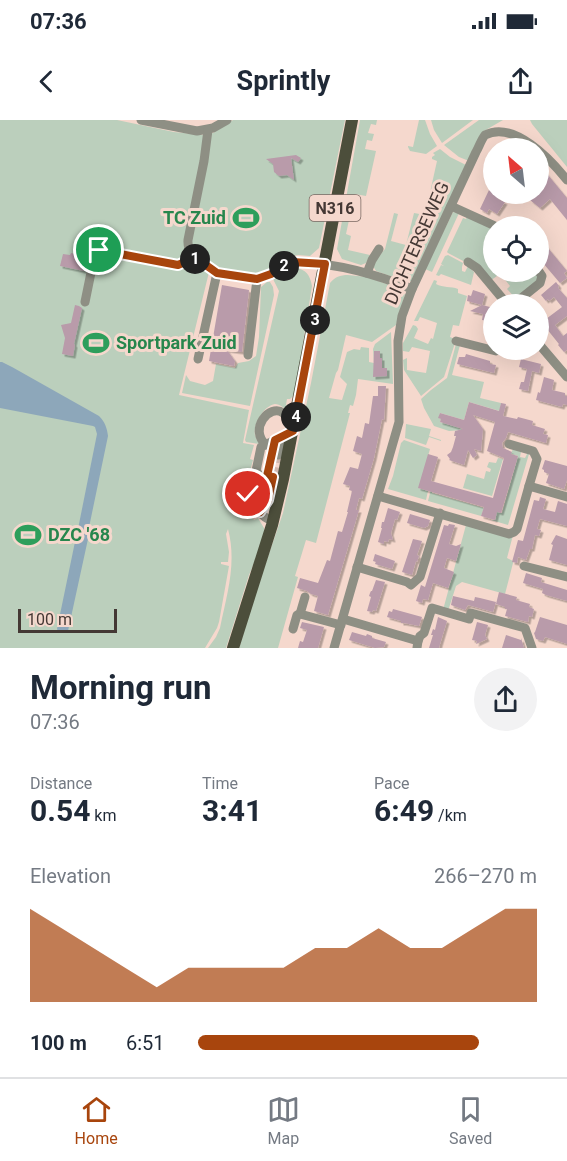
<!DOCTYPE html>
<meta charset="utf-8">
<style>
:root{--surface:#fff;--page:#f2f2f3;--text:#1f2937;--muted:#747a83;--line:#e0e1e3;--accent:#a8450d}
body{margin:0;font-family:Roboto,sans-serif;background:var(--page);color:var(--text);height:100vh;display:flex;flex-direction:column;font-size:22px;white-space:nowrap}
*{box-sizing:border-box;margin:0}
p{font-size:20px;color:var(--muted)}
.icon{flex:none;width:33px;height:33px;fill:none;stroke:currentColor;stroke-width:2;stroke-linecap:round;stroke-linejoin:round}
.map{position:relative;height:528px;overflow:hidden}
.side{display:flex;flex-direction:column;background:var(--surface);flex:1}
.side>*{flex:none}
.needle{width:39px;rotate:332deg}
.controls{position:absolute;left:483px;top:18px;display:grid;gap:12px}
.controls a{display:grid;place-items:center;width:66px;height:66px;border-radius:50%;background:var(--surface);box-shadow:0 6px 24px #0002;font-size:30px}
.scale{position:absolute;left:18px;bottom:15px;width:99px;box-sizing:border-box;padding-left:6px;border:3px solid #443834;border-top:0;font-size:16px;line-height:21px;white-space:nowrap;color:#443834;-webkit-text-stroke:4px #f5d8cd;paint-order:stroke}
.pin{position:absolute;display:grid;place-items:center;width:51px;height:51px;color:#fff;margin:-26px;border:3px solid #fff;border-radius:50%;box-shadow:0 2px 6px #0007}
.km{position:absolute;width:30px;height:30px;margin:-15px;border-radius:50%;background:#222;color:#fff;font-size:16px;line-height:30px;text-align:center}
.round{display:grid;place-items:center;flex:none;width:63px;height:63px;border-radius:32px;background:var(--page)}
.headline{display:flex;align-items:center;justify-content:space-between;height:102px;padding:0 30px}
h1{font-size:33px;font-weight:700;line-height:45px}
.stats{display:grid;grid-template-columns:repeat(3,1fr);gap:9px;height:102px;padding:6px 30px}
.stats div{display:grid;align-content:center}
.stats b{font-size:30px;font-weight:700}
.stats small{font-size:16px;font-weight:400}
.stats p{font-size:16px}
.chart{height:168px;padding:12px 30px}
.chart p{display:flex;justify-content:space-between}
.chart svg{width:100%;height:108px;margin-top:6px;fill:var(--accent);opacity:.7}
ul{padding:0 30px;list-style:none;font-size:20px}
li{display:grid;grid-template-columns:96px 72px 1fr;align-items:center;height:45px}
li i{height:15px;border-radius:8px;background:var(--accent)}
.status{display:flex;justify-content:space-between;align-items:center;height:42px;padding:0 30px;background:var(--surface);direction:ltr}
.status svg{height:16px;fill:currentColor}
header{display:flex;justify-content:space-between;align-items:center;height:78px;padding:0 30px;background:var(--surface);font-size:27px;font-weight:700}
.dock{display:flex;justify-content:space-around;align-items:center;height:84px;border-top:2px solid var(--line);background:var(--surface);font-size:16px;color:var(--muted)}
.dock a{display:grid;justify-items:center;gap:3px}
.dock .selected{color:var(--accent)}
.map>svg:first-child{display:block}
</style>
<div class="status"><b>07:36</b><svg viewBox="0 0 49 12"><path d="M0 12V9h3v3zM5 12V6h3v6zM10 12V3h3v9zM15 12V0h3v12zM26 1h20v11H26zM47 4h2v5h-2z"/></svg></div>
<header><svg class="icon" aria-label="back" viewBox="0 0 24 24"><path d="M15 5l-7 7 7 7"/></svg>Sprintly<svg class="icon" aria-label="share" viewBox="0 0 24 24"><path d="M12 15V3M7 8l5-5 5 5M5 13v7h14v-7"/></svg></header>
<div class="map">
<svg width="567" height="528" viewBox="0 0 567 528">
<defs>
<filter id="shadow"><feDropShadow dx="2.5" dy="2.5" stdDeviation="0" flood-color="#0004"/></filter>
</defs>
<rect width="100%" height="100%" fill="#f5d8cd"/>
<!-- green -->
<g fill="#bbcfbc">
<path d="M0,0H117L174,12L204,15L213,13L233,0H345L319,128L310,136L298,135L289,137L257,155H246L210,148L179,275L249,290L243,323L254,325L250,339L253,340L244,374L247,375L251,385L247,388L254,400L258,398L264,408V413L259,431L249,455L226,528H208L216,517L220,508C227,474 237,443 228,409L226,414L229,432L228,442H221V444L229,446L219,502L217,508L205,528H0Z"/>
<path d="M360,0H377L376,5L371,4L368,13L374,14L372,21L367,20L365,29L376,31L366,76L355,74L350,95L355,96L354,101L349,100L346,114L351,116L348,130L370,135L366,143L361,145L342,139L337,129Z"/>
<path d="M419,0H425L430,14L437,26L426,34L410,31L408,27V26L413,27Z"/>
<path d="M431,0H473L442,23L434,10Z"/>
<path d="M479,0H503L484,11L469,41L459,37L444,25Z"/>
<path d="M530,0H567V47L532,4Z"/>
<path d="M440,29L450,37L466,45L411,161H404L376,151L373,146L374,142L385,129L394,93L398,94L391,121L406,125L414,93L425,95L437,41L432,39V37L435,35L433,33Z"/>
<path d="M453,92L459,93L432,152L425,149Z"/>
<path d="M467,96L493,108L494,152H537L540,158L516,179L507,169L510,166L499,152L497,156L490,161L465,142L448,133L447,132L463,98L466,99Z"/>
<path d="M448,135L463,143L462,147V151L465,152L468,146L474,152L471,165L441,154L439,156L436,155L441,145L444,146L441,144L445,136Z"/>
<path d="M295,148C306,149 310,155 312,166L295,274L290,279H287L286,285H289L287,291C284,288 280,284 275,284C263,286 253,305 255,315C256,319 258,321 260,324L246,322L245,320L279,171L273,159L288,150Z"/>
<path d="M348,155L367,157L401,169L405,175L396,205L372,222L346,215L338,250L336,253L329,278L342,280L347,264L340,257L347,232L354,229L360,230L361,227L369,228V242L374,243L373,229L375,224L391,212L393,264L358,259L356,275L353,286L350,285L348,293H350L316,423L306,420L295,456L298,457L278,528H239L253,480L283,393L311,263L330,163C335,157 340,155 348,155Z"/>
<path d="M434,160L437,161L436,164C443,168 451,166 458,169V173L467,176L459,206L453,205L450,217L455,219V223L444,257L421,276L404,250L403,240L407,238V250L426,253L430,231L412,227L409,232L403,231V223L413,205L416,206L418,209L414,218L428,224L431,218L433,219L437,203L420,197L418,201H414Z"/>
<path d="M267,162H270L273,167L274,175L250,286L182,273L186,255L190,261L205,265L213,261L216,244L235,248L238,243L249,241L256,236L259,217L261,167Z"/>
<path d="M456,224L460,225L452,255L484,262L480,278L501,283L500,289L503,292L469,282L464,300L440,293L439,298L441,299L440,302L461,308L463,310L449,311L434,306L424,288L421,279L431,270L447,258Z"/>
<path d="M406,304L431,309L429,316L441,320V321L429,317L426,325L405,318Z"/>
<path d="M404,320L430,329L419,368L428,371L426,380L388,369L393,356L401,323Z"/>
<path d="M513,329L521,332L520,337L525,338L527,334H529L508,405L491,400H495L496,396L493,394L494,391L502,393L518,336L508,333H511Z"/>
<path d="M498,338L503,339L492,376L463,368L467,354L484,359L486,351L490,352L491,349L487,347L489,342L496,343Z"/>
<path d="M431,369H433L432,373L484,388L481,396L428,381Z"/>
<path d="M466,405L513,415L507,438L513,441V443L505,474L462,462L456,466L448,491L443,490Z"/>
</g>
<!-- water -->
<path fill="#8da7ba" d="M0,242H2L12,247L99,296C105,302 107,308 108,316L87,417L88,419L68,511L65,513L58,511L57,509L76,417L78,415V409L97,314L95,307L93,306L0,288Z"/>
<!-- building -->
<g fill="#b99baa" filter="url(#shadow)">
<path d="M296,35L301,38L298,42L291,38L294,60L287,55L279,56L274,52L273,44L266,39Z"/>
<path d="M538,43L567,78V100L550,79L540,88L530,80L537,74H538L542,68L538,64V61L541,59L538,56Z"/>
<path d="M489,70L499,77L498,79L505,82L497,94L489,89L487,93L480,89Z"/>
<path d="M538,116L567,151L564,153L567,158L560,163L538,137Z"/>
<path d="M71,133L87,137L84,151L60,146L63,134L70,135Z"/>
<path d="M556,162L559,166L558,167L559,169L567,178V196L555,205L563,216L567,213V230L564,232L558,225L559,224L543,204L538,207V190L546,199L562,187L554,177L549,181L548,179L546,181L541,175Z"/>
<path d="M222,165L249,170L242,232L227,230L235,241L234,246L209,241Z"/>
<path d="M473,170L485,174L482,185L494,188V198L492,197L491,202L482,200L483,194L470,191L482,185L467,181L468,175L471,176Z"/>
<path d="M75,185L79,186L82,188L74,224L75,225L73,236L62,234L65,218L61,205L71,203Z"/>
<path d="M374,231H380V238H382V248H387V256L373,257Z"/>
<path d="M466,234L490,241V244L496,245L494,253L457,244L459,237H465Z"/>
<path d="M521,239L541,244L539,253L532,251L528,271L519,269L521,262H524L527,249L519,247Z"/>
<path d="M544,257L554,260L552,270L565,273V276H567V285L563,284L562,287L536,280L538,272L540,273Z"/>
<path d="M378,266H386L384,300L382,299L374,338L362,379L359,378L356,390H359L328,495L314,491L318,476L311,474L307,471L297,468L300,458L318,463L327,440L330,441L338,411L342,412L348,392H347L352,371L349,370L350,366L343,364L350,347L358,349L362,334L353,331L357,316L362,318L365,303L369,304L373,276H378Z"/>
<path d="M469,282L499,291L501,283L506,284L503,296L517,299L518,297L533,301L532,305L545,309L543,314L548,315L546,323L508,312L506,318L502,323L503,328L512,332L511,334L518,336L501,393L497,392L495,400L481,396L484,387L418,368L428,334L438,337L431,361L493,378L504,338L487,331L495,302L473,295L483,309L481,331L474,329L477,335L473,338L468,330L464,345L449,340L450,339L447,335L451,332L453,327L456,316H454L455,311L463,309L440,302L441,299L438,298L440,293L464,300Z"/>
<path d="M545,340L567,346V360L564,369L546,363L549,354L544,352V350L542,349Z"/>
<path d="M540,377L546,379L543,389L555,392L558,381L567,384V406L540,399L537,409L541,410L539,416L535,415L532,429H530L526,440L518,437L517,443L512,442L518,420L523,421L534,380L539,381Z"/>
<path d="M388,388L400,392L397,400L395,399L391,413L393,420L389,419L388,422L384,421V424L378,422L382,408H381L382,402H384Z"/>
<path d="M410,394L430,400L428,406L424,408L407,403Z"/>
<path d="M449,404L455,405L449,424L456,426L461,424L456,441L447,438L444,448L454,452L448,468L433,463L428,480L423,479L422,483L416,481L421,465L425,467L444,405L448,406Z"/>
<path d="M556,415L567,419V445L549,440L553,425L551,424Z"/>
<path d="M413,419L422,421L417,435L419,436L417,442L416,441L412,455L402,452Z"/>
<path d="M375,434L395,441L392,449L375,444L376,442L373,441Z"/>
<path d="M526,453L542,458L541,462L567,470V481L546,475L542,473L543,469L523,463Z"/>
<path d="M376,460L385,462L376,491L373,490L372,492L367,491L371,477L369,476L370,473L371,471H372Z"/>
<path d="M499,472L517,477L516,480L530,484L529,487L534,489L532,497L529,496L528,502L505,496L507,489H505V487L496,484Z"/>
<path d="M453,476L474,481L475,477L480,478L496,482L493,492L468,485L465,490L451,485Z"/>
<path d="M393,489L422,497L419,506L404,503H401V501L387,497L389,491L392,492Z"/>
<path d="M438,497L447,501L440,524L439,528H429L433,515H431L433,509L435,510Z"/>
<path d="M540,497L567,505V524L545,517L543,521L536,519L534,513L535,512Z"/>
<path d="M302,502L324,507L318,528H298L300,521L303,522L307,510L300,508Z"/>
<path d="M477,502L488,505L485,515L487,519L476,524L477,521L472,520Z"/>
<path d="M352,512L366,516L367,514L372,516V518L386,522L384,527L375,528L349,520Z"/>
<path d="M506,515L521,520V518L524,528H502Z"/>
</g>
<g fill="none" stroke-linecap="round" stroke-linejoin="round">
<!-- minor-tunnel -->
<path stroke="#d2b8ae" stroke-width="9" stroke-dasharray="9 4.5" stroke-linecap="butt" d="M274,356L278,335"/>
<!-- minor -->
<g stroke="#8e8f84" stroke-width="9">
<path d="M141,0L197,11L213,8L227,0"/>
<path d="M208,10L204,41L188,120C187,133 197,138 206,144C209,147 213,151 217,153C221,155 253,159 258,159C273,157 284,141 300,142C339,144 376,154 412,169"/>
<path d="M451,86L495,106"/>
<path d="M468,142L477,148L507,184"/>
<path d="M367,153L372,140L379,129"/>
<path d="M85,182L95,133L99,130L178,145C184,142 190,141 196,138"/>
<path d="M514,184L540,163L542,156L538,150"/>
<path d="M456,221L496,231V230"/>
<path d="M538,223L567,257"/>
<path d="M248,235L257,159"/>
<path d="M198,239L217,153"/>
<path d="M509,324L533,331L537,339L529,366"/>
<path d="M266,325C248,309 270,283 283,293C288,297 291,304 294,309"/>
<path d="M278,335L283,316"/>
<path d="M267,356L275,320"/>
<path d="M273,357L259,355L256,351L261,327L293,311"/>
<path d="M250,368C247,381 262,398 273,401"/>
<path d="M378,376L509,414L514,412L517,409L529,366L567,377"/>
<path d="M260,392L269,376L274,356"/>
<path d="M524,446L567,457"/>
<path d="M357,447L407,462L411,465L420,457L440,393"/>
<path d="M305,477L300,494L341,505"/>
<path d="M343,499L418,521L417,528"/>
<path d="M293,509L297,495L300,494"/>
<path d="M418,521L420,516L424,513L432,488L469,499L471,493L525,508L532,528"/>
<path d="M334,528L399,302L398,221L402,196L412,169L476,32C479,27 481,20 485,15C514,0 551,40 567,60"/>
</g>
<!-- major -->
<path stroke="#4c4e3b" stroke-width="12" d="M233,528L272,405L283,359L352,0"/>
</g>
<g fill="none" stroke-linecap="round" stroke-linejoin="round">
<!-- route casing -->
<g stroke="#fff" stroke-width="12">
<path id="route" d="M99,130L178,145C185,141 190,142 196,138L217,153L257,159L271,154L292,142L325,144L293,311L275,320L267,356L273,357L268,380L260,392L255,387L248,374"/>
</g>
<!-- route -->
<use href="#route" stroke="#a8450d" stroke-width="8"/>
</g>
<!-- icons -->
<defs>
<g id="stadium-bare" transform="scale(2.07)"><path d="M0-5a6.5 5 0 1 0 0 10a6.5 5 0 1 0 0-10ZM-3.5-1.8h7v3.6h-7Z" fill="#2e9e5b" stroke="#f5d8cd" stroke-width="2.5" paint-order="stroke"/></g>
</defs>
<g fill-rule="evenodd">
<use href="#stadium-bare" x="246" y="98"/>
<use href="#stadium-bare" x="96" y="223"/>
<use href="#stadium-bare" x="28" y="415"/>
</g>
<g text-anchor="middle" stroke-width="6" stroke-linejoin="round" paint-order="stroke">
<!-- shield labels -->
<rect fill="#f5d8cd" stroke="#796862" stroke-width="1.5" x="309.5" y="75" width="51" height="26" rx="4.5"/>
<g font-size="16" font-weight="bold" fill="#443834">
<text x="335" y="94">N316</text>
</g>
<!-- leisure labels -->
<g font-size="18" font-weight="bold" fill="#27864d" stroke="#f5d8cd" text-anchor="start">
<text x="226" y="104" text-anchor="end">TC Zuid</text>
<text x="116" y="229">Sportpark Zuid</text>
<text x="48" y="421">DZC '68</text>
</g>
<!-- street labels -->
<g font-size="18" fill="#443834" stroke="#f5d8cd">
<text transform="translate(417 123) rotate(-66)" y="6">DICHTERSEWEG</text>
</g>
</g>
</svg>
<div class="controls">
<a><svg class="needle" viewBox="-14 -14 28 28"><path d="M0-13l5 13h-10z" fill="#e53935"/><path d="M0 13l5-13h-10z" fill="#747a83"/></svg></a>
<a><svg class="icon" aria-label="locate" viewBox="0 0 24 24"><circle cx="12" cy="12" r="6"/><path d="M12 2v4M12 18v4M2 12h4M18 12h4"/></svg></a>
<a><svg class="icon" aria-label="layers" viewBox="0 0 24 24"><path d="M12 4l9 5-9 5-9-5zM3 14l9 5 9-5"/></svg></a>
</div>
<div class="scale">100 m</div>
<div class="pin" style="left:99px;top:130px;background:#1e9e55"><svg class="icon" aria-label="arrive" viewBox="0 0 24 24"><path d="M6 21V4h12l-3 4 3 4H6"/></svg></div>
<div class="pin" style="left:248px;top:374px;background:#d93025"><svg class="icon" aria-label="check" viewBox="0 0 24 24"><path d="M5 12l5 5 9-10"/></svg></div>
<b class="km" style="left:195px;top:139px">1</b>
<b class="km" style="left:284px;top:146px">2</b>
<b class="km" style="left:315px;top:200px">3</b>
<b class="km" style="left:296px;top:297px">4</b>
</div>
<section class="side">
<div class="headline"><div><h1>Morning run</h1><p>07:36</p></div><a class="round"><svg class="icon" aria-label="share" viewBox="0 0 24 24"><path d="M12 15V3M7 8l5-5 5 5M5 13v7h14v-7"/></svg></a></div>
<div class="stats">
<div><p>Distance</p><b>0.54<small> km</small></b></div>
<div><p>Time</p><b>3:41</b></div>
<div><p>Pace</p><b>6:49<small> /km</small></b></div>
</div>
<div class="chart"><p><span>Elevation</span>266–270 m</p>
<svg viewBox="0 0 160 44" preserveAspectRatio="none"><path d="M0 44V6L10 14L20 22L30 30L40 38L50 30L60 30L70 30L80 30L90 22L100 22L110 14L120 22L130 22L140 14L150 6L160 6V44z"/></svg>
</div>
<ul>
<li><b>100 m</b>6:51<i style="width:83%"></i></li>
</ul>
</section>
<nav class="dock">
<a class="selected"><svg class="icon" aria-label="home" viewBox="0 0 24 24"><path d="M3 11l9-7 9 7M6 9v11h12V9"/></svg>Home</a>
<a><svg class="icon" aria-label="map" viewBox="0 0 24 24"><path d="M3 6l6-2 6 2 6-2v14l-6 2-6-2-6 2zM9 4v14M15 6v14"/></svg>Map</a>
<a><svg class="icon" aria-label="saved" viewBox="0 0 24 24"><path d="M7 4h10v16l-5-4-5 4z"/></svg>Saved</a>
</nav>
